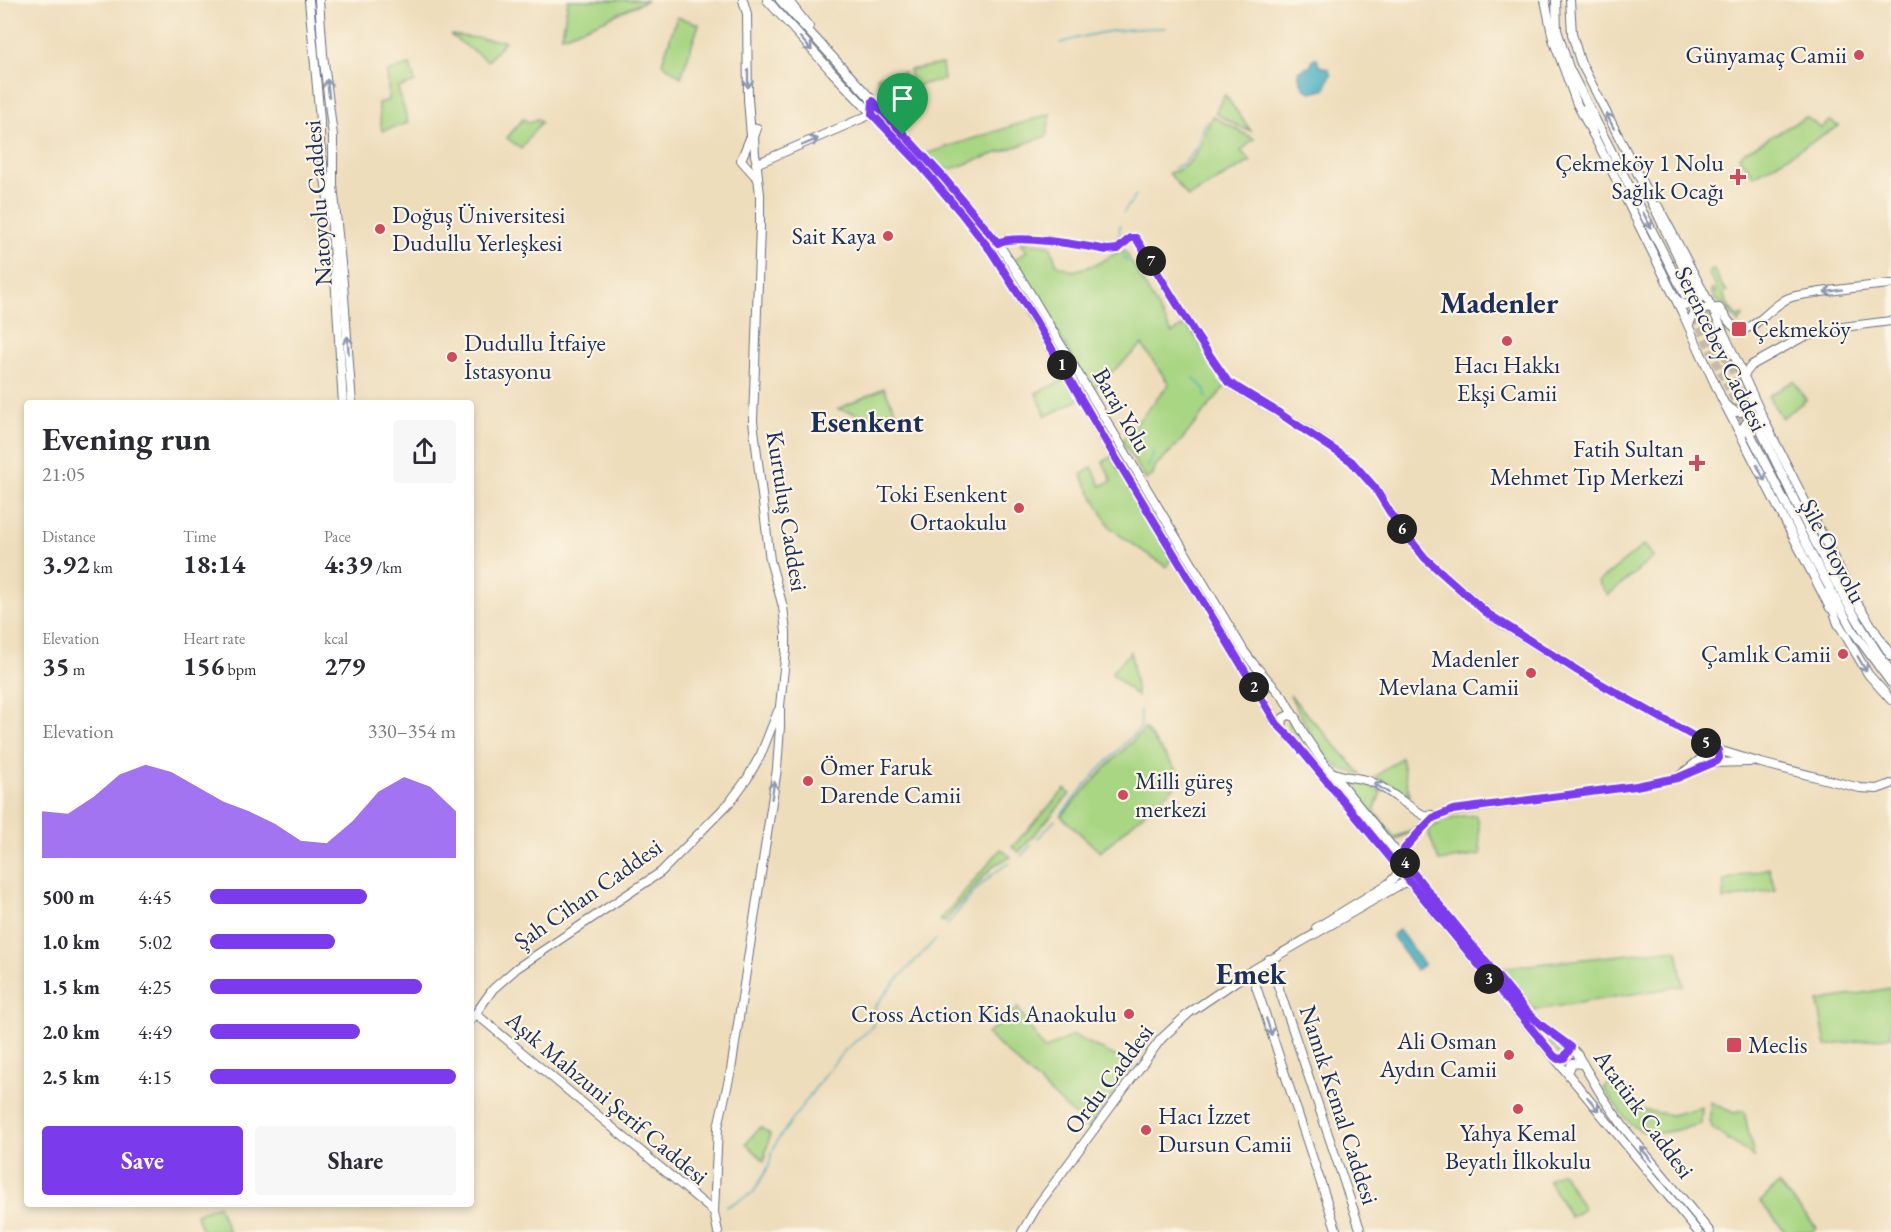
<!DOCTYPE html>
<meta charset="utf-8">
<style>
:root{--surface:#fff;--page:#f7f7f7;--text:#2b2b33;--muted:#7c7c81;--accent:#7c3aed}
body{margin:0;font-family:"EB Garamond",serif;background:var(--page);color:var(--text);height:100vh;display:flex;flex-direction:column;font-size:22px;white-space:nowrap}
*{box-sizing:border-box;margin:0}
p{font-size:20px;color:var(--muted)}
.icon{flex:none;width:33px;height:33px;fill:none;stroke:currentColor;stroke-width:2;stroke-linecap:round;stroke-linejoin:round}
.map{position:relative;flex:1;overflow:hidden}
.side{position:absolute;left:24px;top:400px;width:450px;height:807px;display:flex;flex-direction:column;background:var(--surface);border-radius:6px;box-shadow:0 3px 9px #0003}
.side>*{flex:none}
.pin{position:absolute;display:grid;place-items:center;width:51px;height:51px;color:#fff;margin:-62px -26px;border-radius:50% 50% 50% 0;rotate:-45deg;box-shadow:0 0 6px #0007}
.pin .icon{rotate:45deg}
.km{position:absolute;width:30px;height:30px;margin:-15px;border-radius:50%;background:#222;color:#fff;font-size:16px;line-height:30px;text-align:center}
.round{display:grid;place-items:center;flex:none;width:63px;height:63px;border-radius:6px;background:var(--page)}
.headline{display:flex;align-items:center;justify-content:space-between;height:102px;padding:0 18px}
h1{font-size:33px;font-weight:700;line-height:45px}
.figures{display:grid;grid-template-columns:repeat(3,1fr);gap:9px;height:102px;padding:6px 18px}
.figures div{display:grid;align-content:center}
.figures b{font-size:26px;font-weight:700}
.figures small{font-size:16px;font-weight:400}
.figures p{font-size:16px}
.chart{height:168px;padding:12px 18px}
.chart p{display:flex;justify-content:space-between}
.chart svg{width:100%;height:108px;margin-top:6px;fill:var(--accent);opacity:.7}
.button{display:flex;gap:12px;margin-top:auto;padding:12px 18px}
.button a{flex:1;height:69px;border-radius:6px;background:var(--accent);color:#fff;font-size:24px;font-weight:700;line-height:69px;text-align:center}
.button a+a{background:var(--page);color:var(--text)}
ul{padding:0 18px;list-style:none;font-size:20px}
li{display:grid;grid-template-columns:96px 72px 1fr;align-items:center;height:45px}
li i{height:15px;border-radius:8px;background:var(--accent)}
.map>svg:first-child{display:block}
</style>
<div class="map">
<svg width="1891" height="1232" viewBox="0 0 1891 1232">
<rect width="100%" height="100%" fill="#fcf5e5"/>
<filter id="ink" filterUnits="userSpaceOnUse"><feTurbulence type="fractalNoise" baseFrequency=".0167" numOctaves="2"/><feDisplacementMap in="SourceGraphic" scale="12" xChannelSelector="R" yChannelSelector="G"/><feConvolveMatrix kernelMatrix="1 2 1 2 8 2 1 2 1" color-interpolation-filters="sRGB"/></filter>
<filter id="wash" filterUnits="userSpaceOnUse"><feTurbulence type="fractalNoise" baseFrequency=".008" numOctaves="4" result="noise"/><feDisplacementMap in="SourceGraphic" scale="24" xChannelSelector="R" yChannelSelector="G"/><feGaussianBlur stdDeviation="1.35" result="paint"/><feColorMatrix in="noise" values="0 0 0 0 0 0 0 0 0 0 0 0 0 0 0 0 0 1.4 0 .05"/><feComposite in="paint" operator="in"/></filter>
<g filter="url(#wash)">
<rect width="100%" height="100%" fill="#edb"/>
<!-- green -->
<g fill="#a9d683" stroke="#628270" stroke-width="1.5">
<path d="M568,0H647L604,20L562,36Z"/>
<path d="M770,0H776L889,125L888,126Z"/>
<path d="M677,17L699,24L681,77L662,63Z"/>
<path d="M450,35L505,41L488,61Z"/>
<path d="M942,64L944,80L912,86L909,70Z"/>
<path d="M410,65L415,82L398,88L408,123L382,131L378,103L389,100L387,72Z"/>
<path d="M904,72L906,85L880,89L877,76Z"/>
<path d="M917,86L919,100L893,104L891,90Z"/>
<path d="M1225,95L1251,131L1238,126L1215,113Z"/>
<path d="M1050,114L1047,136L954,168L941,169L925,154Z"/>
<path d="M1212,116L1254,139L1241,151L1251,161L1188,197L1169,173C1197,168 1202,139 1212,116Z"/>
<path d="M1806,117L1821,128L1830,121L1839,126L1754,176L1739,157L1744,152Z"/>
<path d="M523,119L530,123L537,119L541,122L521,149L507,138Z"/>
<path d="M900,136C930,169 965,202 991,240C1035,304 1073,373 1113,440L1110,442L988,240L951,196L898,138Z"/>
<path d="M1020,242L1050,245L1057,265L1073,271L1095,265L1124,249L1172,333L1187,324L1227,384L1181,441L1156,466L1153,475L1146,480L1122,441L1169,384L1142,345L1092,390L1014,260L1027,251Z"/>
<path d="M1714,270L1724,289H1726L1727,291L1723,294L1731,311L1733,310L1737,318L1742,315L1743,317L1738,323L1725,305L1716,301L1711,291L1713,289L1715,293L1718,291L1708,272Z"/>
<path d="M1067,379L1079,400L1046,416L1036,393Z"/>
<path d="M1794,381L1806,400L1782,418L1768,396Z"/>
<path d="M884,388L896,412L878,419L838,409Z"/>
<path d="M1121,454L1241,651L1271,687L1269,691L1264,692L1118,455Z"/>
<path d="M1111,457L1172,556L1167,567L1126,540L1110,527L1081,475L1092,467L1101,486L1112,481L1103,462Z"/>
<path d="M1644,545L1654,557L1608,595L1598,582Z"/>
<path d="M1131,652L1137,696L1111,673Z"/>
<path d="M1290,695L1361,774C1354,772 1344,771 1338,767C1319,754 1301,716 1290,695Z"/>
<path d="M1293,719L1304,741L1552,1037L1565,1048L1566,1051L1563,1055H1559L1288,728V721Z"/>
<path d="M1145,729L1183,779L1100,852L1061,816L1112,761Z"/>
<path d="M1401,758L1410,796L1375,777Z"/>
<path d="M1343,780L1364,782L1381,792L1374,811L1394,837L1412,831L1392,842Z"/>
<path d="M1065,789L1070,794L1019,852L1012,847Z"/>
<path d="M1475,815L1478,819L1481,855L1439,861L1427,829L1457,817Z"/>
<path d="M1001,849L1011,857L994,865L944,922L940,920Z"/>
<path d="M1769,868L1775,890L1723,900L1724,880Z"/>
<path d="M1677,949L1683,986L1535,1010L1499,968Z"/>
<path d="M1891,988V1036L1826,1046L1818,1001Z"/>
<path d="M1018,1008L1044,1050L1073,1035L1135,1066L1088,1128L987,1034Z"/>
<path d="M1613,1080L1637,1109L1671,1115L1702,1107L1701,1124C1683,1128 1653,1139 1636,1128C1623,1119 1613,1101 1604,1088Z"/>
<path d="M1710,1102L1734,1113L1744,1111L1754,1157L1713,1129L1710,1121Z"/>
<path d="M760,1127L770,1134L764,1161L746,1143Z"/>
<path d="M1562,1172L1584,1209L1570,1217L1548,1180Z"/>
<path d="M1778,1184L1817,1228L1812,1232H1786L1760,1202Z"/>
<path d="M218,1205L229,1232H203L196,1214Z"/>
</g>
<!-- water -->
<g fill="#41acbf" stroke="#2e6e8e" stroke-width="1.5">
<path d="M1314,58H1317L1319,66L1328,68L1331,74L1325,89C1307,97 1301,88 1298,71L1311,66L1312,60Z"/>
<path d="M1399,930L1424,965L1416,970L1392,935Z"/>
</g>
<g fill="none" stroke-linecap="round" stroke-linejoin="round">
<!-- stream -->
<g stroke="#41acbf" stroke-width="1.5">
<path d="M1060,43C1099,31 1125,28 1166,28"/>
<path d="M1174,168C1193,162 1199,139 1206,122"/>
<path d="M1123,213L1136,195"/>
<path d="M1119,241L1120,225"/>
<path d="M1123,255L1127,262"/>
<path d="M1194,378L1205,390L1206,398"/>
<path d="M1148,467L1154,451"/>
<path d="M1062,813L1096,773L1141,727L1140,710"/>
<path d="M1038,838L1055,820"/>
<path d="M1021,856L1031,845"/>
<path d="M947,925C964,904 985,875 1010,863"/>
<path d="M726,1207L753,1193L769,1166L772,1152L777,1141L826,1073L845,1050L868,1031L873,1025L874,1010L876,1005L895,982L935,940"/>
</g>
</g>
</g>
<g filter="url(#ink)">
<g fill="none" stroke-linecap="round" stroke-linejoin="round">
<!-- highway-tunnel -->
<g stroke="#c4baa8" stroke-width="8" stroke-dasharray="8 4" stroke-linecap="butt">
<path d="M1694,290L1757,423"/>
<path d="M1685,295L1748,430"/>
</g>
<!-- major casing -->
<g stroke="#656c7f" stroke-width="10">
<g id="major">
<path d="M309,0L320,120V143L332,227L343,404"/>
<path d="M319,0L323,54L333,136V185L343,283L352,404"/>
<path d="M743,0L747,14L748,99L751,136L741,160L757,178"/>
<path d="M767,0L832,72L916,160L962,214L991,251L1035,320L1111,450L1277,724L1292,739L1698,1232"/>
<path d="M780,0L944,178L998,243L1027,288L1244,651L1252,662L1283,697L1307,739L1323,762L1525,1010L1541,1025L1571,1047L1577,1054L1602,1096L1625,1129L1710,1232"/>
<path d="M788,0L809,27"/>
<path d="M1545,0L1553,39L1577,104L1607,161L1682,312L1721,397L1830,608"/>
<path d="M755,156L754,137L757,128"/>
<path d="M756,164L872,114L873,112"/>
<path d="M998,243C1014,233 1086,246 1107,250L1118,249L1130,238H1136L1198,338L1228,383L1308,431L1351,461L1375,488L1397,522L1425,558L1496,620L1578,671L1718,750L1761,763L1860,788L1877,789L1891,784"/>
<path d="M1713,310L1766,424L1854,598L1891,656"/>
<path d="M1689,325C1696,303 1702,311 1719,308C1726,316 1731,330 1743,329C1758,327 1773,304 1789,298C1799,294 1811,294 1821,292C1844,289 1867,286 1891,284"/>
<path d="M1744,375L1752,365L1801,338L1835,328L1891,321"/>
<path d="M1727,406L1736,412H1741L1750,406L1752,394"/>
<path d="M1742,435L1743,428L1749,419L1755,417L1765,423"/>
<path d="M1837,621L1868,674L1891,700"/>
<path d="M1282,729L1283,718L1289,715L1296,717"/>
<path d="M1702,758L1708,763L1749,762"/>
<path d="M1332,772C1345,779 1360,776 1374,783C1392,792 1408,807 1427,817L1431,815L1433,818"/>
<path d="M1686,774L1717,761L1719,758L1718,750"/>
<path d="M1402,859C1404,843 1423,826 1435,818C1440,814 1448,813 1453,811L1636,786L1677,778L1702,758"/>
<path d="M1316,928L1388,884L1396,876L1398,869"/>
<path d="M1269,959L1361,1232"/>
<path d="M1251,971L1337,1232"/>
<path d="M476,1014L714,1212"/>
<path d="M471,1020L493,989L517,968L661,872L730,802L747,779L761,754L778,711"/>
<path d="M1555,1057L1561,1059L1565,1058L1571,1047"/>
<path d="M1568,1073L1572,1063L1583,1064"/>
<path d="M718,1232L714,1212L718,1127L731,1070L777,769L780,727V706L786,650V632L783,607L770,560L753,421L760,227V195L756,158"/>
<path d="M1022,1232L1038,1205L1161,1039L1189,1013L1251,971L1403,883H1410"/>
</g>
</g>
<!-- highway casing -->
<g stroke="#656c7f" stroke-width="10">
<g id="highway">
<path d="M1556,0L1557,30L1569,68L1685,295"/>
<path d="M1570,0L1572,34L1580,61L1647,192L1694,290"/>
<path d="M1586,108L1593,134"/>
<path d="M1658,206L1713,310"/>
<path d="M1676,299C1688,310 1702,305 1702,289"/>
<path d="M1759,427C1800,510 1837,596 1891,672"/>
<path d="M1749,431L1815,561L1853,631L1891,683"/>
<path d="M1827,593L1839,626"/>
</g>
</g>
<!-- major -->
<use href="#major" stroke="#fff" stroke-width="8"/>
<!-- highway -->
<use href="#highway" stroke="#fff" stroke-width="8"/>
</g>
<!-- one-way arrows -->
<defs><path id="oneway-shaft" d="M-6 0H5M1.5-3L5.5 0L1.5 3" fill="none" stroke-width="1.6" stroke-linecap="round" stroke-linejoin="round" transform="scale(1.5)"/></defs>
<g stroke="#8d97ae">
<use href="#oneway-shaft" transform="translate(806 44) rotate(48)"/>
<use href="#oneway-shaft" transform="translate(748 79) rotate(90)"/>
<use href="#oneway-shaft" transform="translate(328 88) rotate(-97)"/>
<use href="#oneway-shaft" transform="translate(1610 121) rotate(-117)"/>
<use href="#oneway-shaft" transform="translate(810 142) rotate(-23)"/>
<use href="#oneway-shaft" transform="translate(1647 220) rotate(63)"/>
<use href="#oneway-shaft" transform="translate(1833 291) rotate(171)"/>
<use href="#oneway-shaft" transform="translate(348 345) rotate(-94)"/>
<use href="#oneway-shaft" transform="translate(1761 473) rotate(63)"/>
<use href="#oneway-shaft" transform="translate(1862 664) rotate(60)"/>
<use href="#oneway-shaft" transform="translate(1381 788) rotate(-148)"/>
<use href="#oneway-shaft" transform="translate(773 790) rotate(-81)"/>
<use href="#oneway-shaft" transform="translate(1269 1027) rotate(72)"/>
<use href="#oneway-shaft" transform="translate(1593 1104) rotate(51)"/>
<use href="#oneway-shaft" transform="translate(1646 1154) rotate(-130)"/>
</g>
</g>
<g fill="none" stroke-linecap="round" stroke-linejoin="round" filter="url(#ink)">
<!-- route casing -->
<g stroke="#fff" stroke-width="12">
<path id="route" d="M873,101L944,178L998,243C1014,233 1086,246 1107,250L1118,249L1130,238H1136L1198,338L1228,382L1276,411L1351,461L1375,488L1396,522L1425,558L1488,614L1578,671L1718,750L1719,758L1717,761L1677,778L1636,786L1453,810L1433,818L1422,829L1404,849L1402,859L1525,1010L1541,1025L1571,1047L1564,1058L1558,1059L1554,1056L1292,739L1277,724L1111,450L1035,320L991,251L962,214L916,160L872,114Z"/>
</g>
<!-- route -->
<use href="#route" stroke="#7c3aed" stroke-width="8"/>
</g>
<!-- markers -->
<g fill="#d1495b" stroke="#fcf5e5" stroke-width="2">
<circle cx="1859" cy="55" r="6"/>
<path d="M1735 168h6v6h6v6h-6v6h-6v-6h-6v-6h6z"/>
<circle cx="380" cy="229" r="6"/>
<circle cx="888" cy="236" r="6"/>
<rect x="1731" y="321" width="16" height="16" rx="3"/>
<circle cx="1507" cy="341" r="6"/>
<circle cx="452" cy="357" r="6"/>
<path d="M1694 454h6v6h6v6h-6v6h-6v-6h-6v-6h6z"/>
<circle cx="1019" cy="508" r="6"/>
<circle cx="1843" cy="654" r="6"/>
<circle cx="1531" cy="673" r="6"/>
<circle cx="808" cy="781" r="6"/>
<circle cx="1123" cy="795" r="6"/>
<circle cx="1129" cy="1014" r="6"/>
<rect x="1726" y="1037" width="16" height="16" rx="3"/>
<circle cx="1509" cy="1055" r="6"/>
<circle cx="1518" cy="1109" r="6"/>
<circle cx="1146" cy="1130" r="6"/>
</g>
<g text-anchor="middle" stroke-width="4.5" stroke-linejoin="round" paint-order="stroke">
<!-- poi labels -->
<g font-size="24" fill="#1b2f5e" stroke="#fcf5e5" text-anchor="end">
<text x="1847" y="63">Günyamaç Camii</text>
<text x="1724" y="171">Çekmeköy 1 Nolu<tspan x="1724" dy="28">Sağlık Ocağı</tspan></text>
<text x="392" y="223" text-anchor="start">Doğuş Üniversitesi<tspan x="392" dy="28">Dudullu Yerleşkesi</tspan></text>
<text x="876" y="244">Sait Kaya</text>
<text x="1752" y="337" text-anchor="start">Çekmeköy</text>
<text x="464" y="351" text-anchor="start">Dudullu İtfaiye<tspan x="464" dy="28">İstasyonu</tspan></text>
<text x="1507" y="373" text-anchor="middle">Hacı Hakkı<tspan x="1507" dy="28">Ekşi Camii</tspan></text>
<text x="1684" y="457">Fatih Sultan<tspan x="1684" dy="28">Mehmet Tıp Merkezi</tspan></text>
<text x="1007" y="502">Toki Esenkent<tspan x="1007" dy="28">Ortaokulu</tspan></text>
<text x="1831" y="662">Çamlık Camii</text>
<text x="1519" y="667">Madenler<tspan x="1519" dy="28">Mevlana Camii</tspan></text>
<text x="820" y="775" text-anchor="start">Ömer Faruk<tspan x="820" dy="28">Darende Camii</tspan></text>
<text x="1135" y="789" text-anchor="start">Milli güreş<tspan x="1135" dy="28">merkezi</tspan></text>
<text x="1117" y="1022">Cross Action Kids Anaokulu</text>
<text x="1497" y="1049">Ali Osman<tspan x="1497" dy="28">Aydın Camii</tspan></text>
<text x="1748" y="1053" text-anchor="start">Meclis</text>
<text x="1158" y="1124" text-anchor="start">Hacı İzzet<tspan x="1158" dy="28">Dursun Camii</tspan></text>
<text x="1518" y="1141" text-anchor="middle">Yahya Kemal<tspan x="1518" dy="28">Beyatlı İlkokulu</tspan></text>
</g>
<!-- street labels -->
<g font-size="24" fill="#1b2f5e" stroke="#fcf5e5">
<text transform="translate(318 203) rotate(-94)" y="8">Natoyolu Caddesi</text>
<text transform="translate(1721 349) rotate(64)" y="8">Serencebey Caddesi</text>
<text transform="translate(1122 410) rotate(60)" y="8">Baraj Yolu</text>
<text transform="translate(787 511) rotate(81)" y="8">Kurtuluş Caddesi</text>
<text transform="translate(1833 551) rotate(62)" y="8">Şile Otoyolu</text>
<text transform="translate(588 894) rotate(-35)" y="8">Şah Cihan Caddesi</text>
<text transform="translate(1109 1079) rotate(-53)" y="8">Ordu Caddesi</text>
<text transform="translate(607 1098) rotate(40)" y="8">Aşık Mahzuni Şerif Caddesi</text>
<text transform="translate(1339 1105) rotate(72)" y="8">Namık Kemal Caddesi</text>
<text transform="translate(1644 1114) rotate(54)" y="8">Atatürk Caddesi</text>
</g>
<!-- district labels -->
<g font-size="30" font-weight="bold" fill="#1b2f5e" stroke="#fcf5e5">
<text x="1499" y="313">Madenler</text>
<text x="867" y="432">Esenkent</text>
<text x="1251" y="984">Emek</text>
</g>
</g>
</svg>
<div class="pin" style="left:903px;top:135px;background:#1e9e55"><svg class="icon" aria-label="arrive" viewBox="0 0 24 24"><path d="M6 21V4h12l-3 4 3 4H6"/></svg></div>
<b class="km" style="left:1062px;top:365px">1</b>
<b class="km" style="left:1254px;top:687px">2</b>
<b class="km" style="left:1489px;top:979px">3</b>
<b class="km" style="left:1405px;top:863px">4</b>
<b class="km" style="left:1706px;top:743px">5</b>
<b class="km" style="left:1402px;top:529px">6</b>
<b class="km" style="left:1151px;top:261px">7</b>
<section class="side">
<div class="headline"><div><h1>Evening run</h1><p>21:05</p></div><a class="round"><svg class="icon" aria-label="share" viewBox="0 0 24 24"><path d="M12 15V3M7 8l5-5 5 5M5 13v7h14v-7"/></svg></a></div>
<div class="figures">
<div><p>Distance</p><b>3.92<small> km</small></b></div>
<div><p>Time</p><b>18:14</b></div>
<div><p>Pace</p><b>4:39<small> /km</small></b></div>
</div>
<div class="figures">
<div><p>Elevation</p><b>35<small> m</small></b></div>
<div><p>Heart rate</p><b>156<small> bpm</small></b></div>
<div><p>kcal</p><b>279</b></div>
</div>
<div class="chart"><p><span>Elevation</span>330–354 m</p>
<svg viewBox="0 0 160 44" preserveAspectRatio="none"><path d="M0 44V25L10 26L20 19L30 10L40 6L50 9L60 15L70 21L80 25L90 30L100 37L110 38L120 29L130 17L140 11L150 15L160 25V44z"/></svg>
</div>
<ul>
<li><b>500 m</b>4:45<i style="width:64%"></i></li>
<li><b>1.0 km</b>5:02<i style="width:51%"></i></li>
<li><b>1.5 km</b>4:25<i style="width:86%"></i></li>
<li><b>2.0 km</b>4:49<i style="width:61%"></i></li>
<li><b>2.5 km</b>4:15<i style="width:100%"></i></li>
</ul>
<div class="button"><a>Save</a><a>Share</a></div>
</section>
</div>
